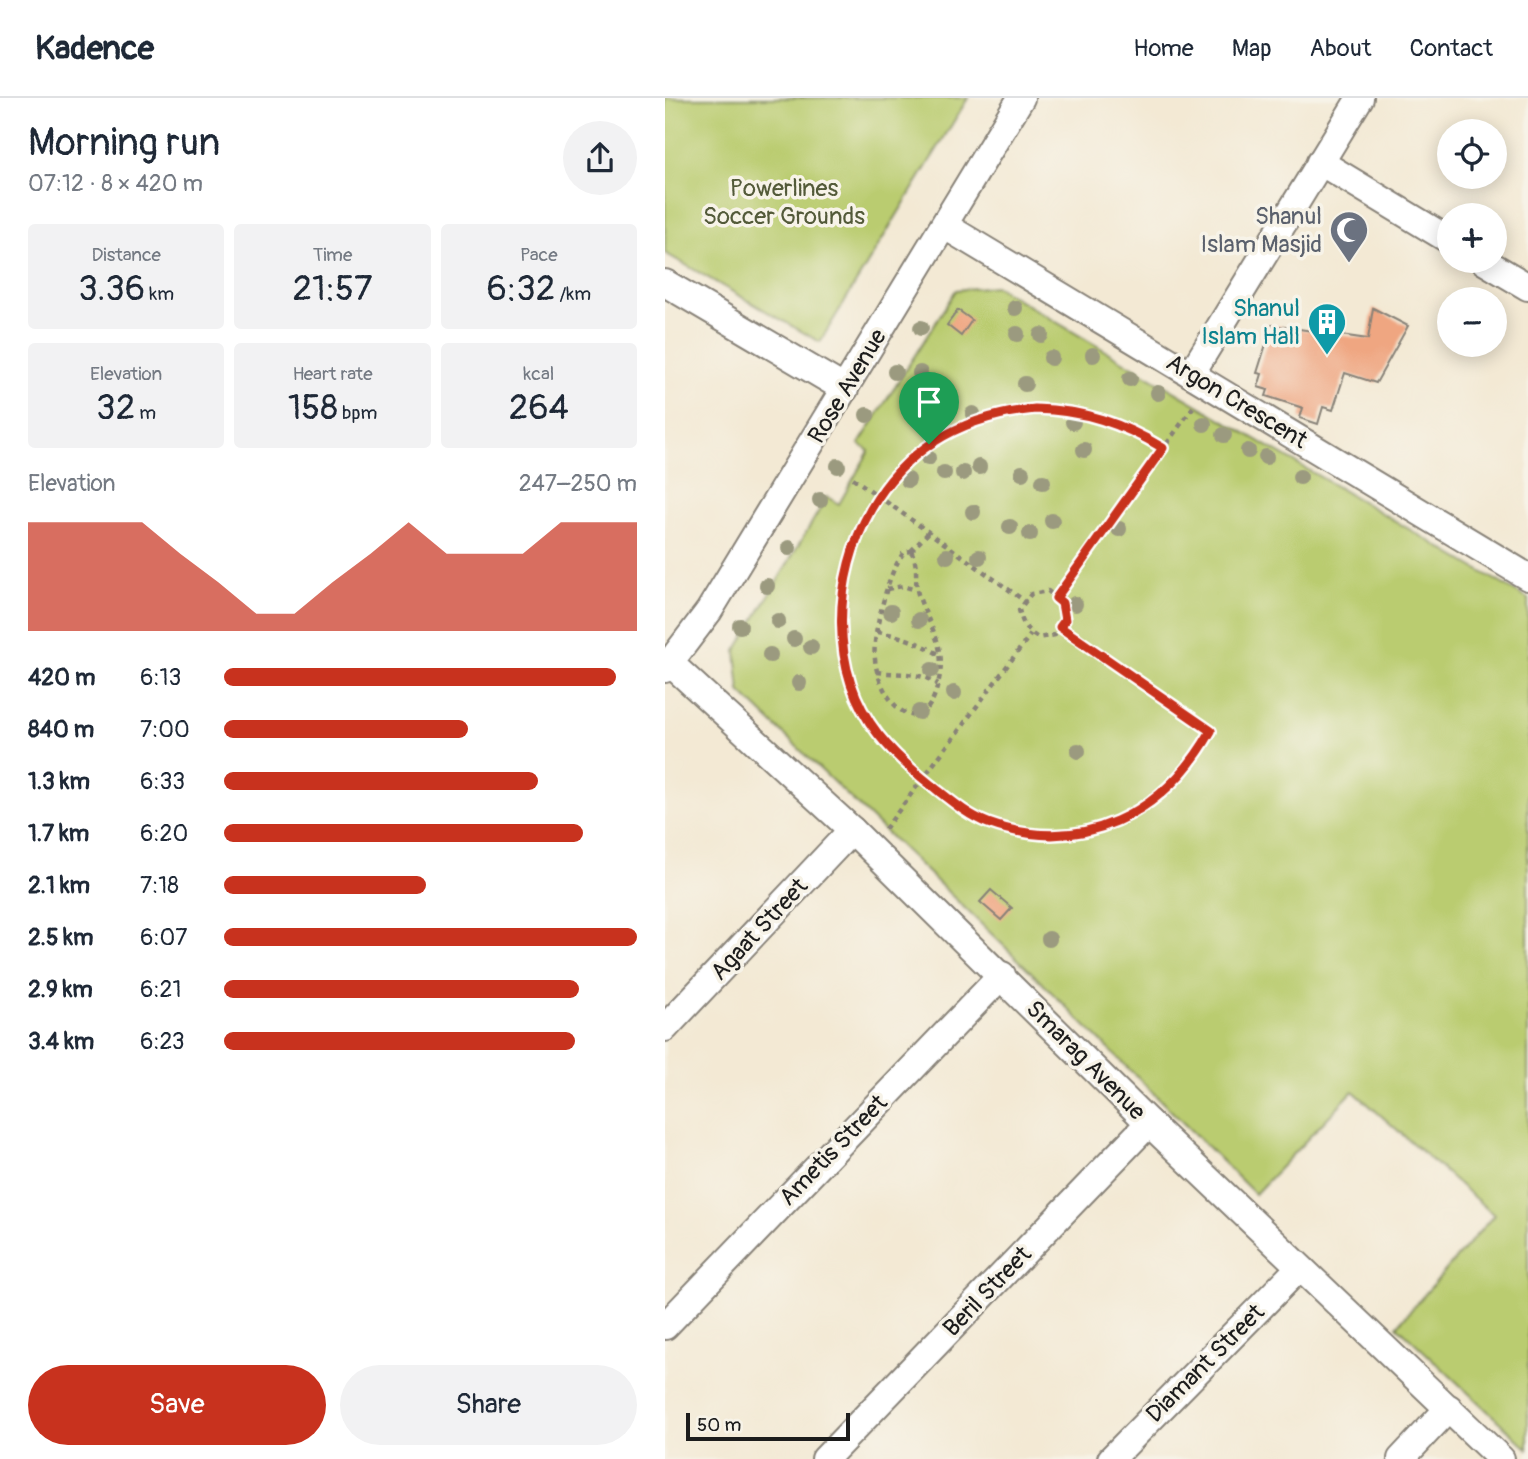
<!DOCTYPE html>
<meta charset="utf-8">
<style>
:root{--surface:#fff;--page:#f2f2f3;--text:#1f2937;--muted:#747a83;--line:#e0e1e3;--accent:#c8321e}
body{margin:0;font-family:Pangolin,sans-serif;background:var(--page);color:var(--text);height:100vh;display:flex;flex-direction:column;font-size:26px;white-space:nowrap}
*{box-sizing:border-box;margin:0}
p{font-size:23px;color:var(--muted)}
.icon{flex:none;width:38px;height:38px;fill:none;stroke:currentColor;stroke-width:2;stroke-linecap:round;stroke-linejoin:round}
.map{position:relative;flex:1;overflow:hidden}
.drawer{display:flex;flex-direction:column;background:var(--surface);width:665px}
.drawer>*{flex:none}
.buttons{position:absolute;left:772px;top:21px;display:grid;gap:14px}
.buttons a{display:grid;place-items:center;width:70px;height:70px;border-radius:50%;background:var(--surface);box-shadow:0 4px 18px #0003;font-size:35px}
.scale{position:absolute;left:21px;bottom:18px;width:164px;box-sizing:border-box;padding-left:7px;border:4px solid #1c1c1c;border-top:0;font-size:19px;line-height:24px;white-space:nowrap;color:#1c1c1c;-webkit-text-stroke:5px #f7f3e8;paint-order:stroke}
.pin{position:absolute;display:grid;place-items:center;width:60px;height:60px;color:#fff;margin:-72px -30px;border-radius:50% 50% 50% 0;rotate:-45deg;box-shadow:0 0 7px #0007}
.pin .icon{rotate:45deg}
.round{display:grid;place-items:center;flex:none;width:74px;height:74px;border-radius:37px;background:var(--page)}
.summary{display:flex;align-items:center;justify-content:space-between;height:119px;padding:0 28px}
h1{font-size:38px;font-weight:600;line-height:52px}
.stats{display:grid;grid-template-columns:repeat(3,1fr);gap:10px;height:119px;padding:7px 28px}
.stats div{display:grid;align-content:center;border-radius:7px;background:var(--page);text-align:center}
.stats b{font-size:35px;font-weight:600}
.stats small{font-size:19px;font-weight:400}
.stats p{font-size:19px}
.chart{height:196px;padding:14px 28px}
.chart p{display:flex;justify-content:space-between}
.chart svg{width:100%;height:126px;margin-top:7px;fill:var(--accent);opacity:.7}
.action{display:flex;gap:14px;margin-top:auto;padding:14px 28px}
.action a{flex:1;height:80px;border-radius:42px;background:var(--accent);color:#fff;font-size:28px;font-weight:600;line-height:80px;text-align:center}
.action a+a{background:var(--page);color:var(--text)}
ul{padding:0 28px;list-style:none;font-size:23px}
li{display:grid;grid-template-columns:112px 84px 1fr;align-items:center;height:52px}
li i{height:18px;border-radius:9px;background:var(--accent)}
header{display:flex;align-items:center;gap:42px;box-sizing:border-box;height:98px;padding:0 35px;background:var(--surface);border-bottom:2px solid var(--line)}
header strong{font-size:33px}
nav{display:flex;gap:38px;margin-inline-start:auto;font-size:24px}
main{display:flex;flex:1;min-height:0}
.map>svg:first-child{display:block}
</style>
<header>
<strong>Kadence</strong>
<nav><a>Home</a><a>Map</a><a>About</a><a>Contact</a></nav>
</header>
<main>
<section class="drawer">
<div class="summary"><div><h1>Morning run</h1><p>07:12 · 8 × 420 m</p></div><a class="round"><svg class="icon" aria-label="share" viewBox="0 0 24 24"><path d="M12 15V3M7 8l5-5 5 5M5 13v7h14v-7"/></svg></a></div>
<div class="stats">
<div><p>Distance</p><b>3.36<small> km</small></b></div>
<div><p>Time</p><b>21:57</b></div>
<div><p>Pace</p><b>6:32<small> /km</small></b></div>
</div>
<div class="stats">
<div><p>Elevation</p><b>32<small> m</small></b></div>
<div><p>Heart rate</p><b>158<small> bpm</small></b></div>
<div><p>kcal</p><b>264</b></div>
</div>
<div class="chart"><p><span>Elevation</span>247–250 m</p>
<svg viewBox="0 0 160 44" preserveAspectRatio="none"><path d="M0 44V6L10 6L20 6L30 6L40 17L50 27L60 38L70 38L80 27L90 17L100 6L110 17L120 17L130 17L140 6L150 6L160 6V44z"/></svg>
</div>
<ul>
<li><b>420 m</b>6:13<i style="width:95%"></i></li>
<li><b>840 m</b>7:00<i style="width:59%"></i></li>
<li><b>1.3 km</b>6:33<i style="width:76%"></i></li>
<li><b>1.7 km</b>6:20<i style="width:87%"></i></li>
<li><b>2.1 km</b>7:18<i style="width:49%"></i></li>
<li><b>2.5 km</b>6:07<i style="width:100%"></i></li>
<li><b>2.9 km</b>6:21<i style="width:86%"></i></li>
<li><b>3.4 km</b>6:23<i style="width:85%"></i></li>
</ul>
<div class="action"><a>Save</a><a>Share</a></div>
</section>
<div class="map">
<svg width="863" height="1361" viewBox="0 0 863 1361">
<rect width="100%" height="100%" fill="#f7f3e8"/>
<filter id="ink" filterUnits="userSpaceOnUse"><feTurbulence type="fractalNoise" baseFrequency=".0143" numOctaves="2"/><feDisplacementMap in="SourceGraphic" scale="14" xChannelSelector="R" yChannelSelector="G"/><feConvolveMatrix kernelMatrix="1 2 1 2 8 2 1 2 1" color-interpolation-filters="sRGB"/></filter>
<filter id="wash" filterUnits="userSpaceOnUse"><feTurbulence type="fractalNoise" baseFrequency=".00686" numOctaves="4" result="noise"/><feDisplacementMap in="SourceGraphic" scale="28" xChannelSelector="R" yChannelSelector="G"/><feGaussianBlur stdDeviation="1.57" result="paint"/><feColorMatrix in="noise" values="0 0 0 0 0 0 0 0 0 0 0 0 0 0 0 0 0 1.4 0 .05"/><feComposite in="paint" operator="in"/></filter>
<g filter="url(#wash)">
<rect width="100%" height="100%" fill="#f3e9d4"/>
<!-- green -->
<g fill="#bacc6f" stroke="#6b7446" stroke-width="2">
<path d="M0,0H303L155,244L0,155Z"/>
<path d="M330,188L863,501V1351L732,1228L829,1117L688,993L590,1096L364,872L75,594L71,553L162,399L174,406L204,353L194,346L291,192Z"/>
</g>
<g id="blocks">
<!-- building -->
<g fill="#efa681">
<path d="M708,210L743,228L711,285L680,275L668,312L658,309L653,326L635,320L638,310L601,298L603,292L593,289L597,276L592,275L607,227L703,241Z"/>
<path d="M293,212L307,222L296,238L282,227Z"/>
<path d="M326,792L347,810L336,822L315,804Z"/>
</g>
</g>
</g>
<g filter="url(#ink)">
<use href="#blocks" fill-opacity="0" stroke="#888278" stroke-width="2"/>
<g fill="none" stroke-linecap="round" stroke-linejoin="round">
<!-- minor casing -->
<g stroke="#888278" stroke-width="30">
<g id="minor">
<path d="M655,64L784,142"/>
<path d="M280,128L863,479"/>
<path d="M819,163L863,189"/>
<path d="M0,185L180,291"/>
<path d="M526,276L695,0"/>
<path d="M5,565L187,732L484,1025L836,1361"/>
<path d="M0,571L44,513L356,0"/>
<path d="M0,930L187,732"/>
<path d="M0,1228L337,877"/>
<path d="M160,1361L484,1025"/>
<path d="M446,1361L634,1170"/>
<path d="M736,1361L784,1310"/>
</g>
</g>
<!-- path -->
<g stroke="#888278" stroke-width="4.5" stroke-dasharray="5 5" stroke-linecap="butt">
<path d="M188,380L361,504"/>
<path d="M246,453C255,468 248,484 254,499C260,516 270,533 274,549C277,562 276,574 273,586C257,651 213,601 210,561C208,544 213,525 217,508C222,489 227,471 239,454Z"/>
<path d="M246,453L264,434"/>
<path d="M222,491L238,488L251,492"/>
<path d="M391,500L531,305"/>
<path d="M395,529L400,522L397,505L383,493L366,496L354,512C358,526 360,532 373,540L390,537L395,529L546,633C500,715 416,758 324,725C302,717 284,702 267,688C246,672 224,654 210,632C170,571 164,486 200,421C220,386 247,354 283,336C360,297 427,307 498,350"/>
<path d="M212,534C235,537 255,545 275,557"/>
<path d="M212,574C235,577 253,573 273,586"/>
<path d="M220,731L366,536"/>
</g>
<!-- minor -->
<use href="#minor" stroke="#fff" stroke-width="26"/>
</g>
<!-- trees -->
<g fill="#9b9a7f">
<circle cx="350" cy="210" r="8"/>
<circle cx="256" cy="230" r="8"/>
<circle cx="352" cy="236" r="8"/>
<circle cx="376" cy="237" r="8"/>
<circle cx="428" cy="257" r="8"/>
<circle cx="386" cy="260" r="8"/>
<circle cx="230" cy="274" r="8"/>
<circle cx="255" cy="275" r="8"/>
<circle cx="465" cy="281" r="8"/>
<circle cx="360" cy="286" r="8"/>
<circle cx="493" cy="295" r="8"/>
<circle cx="308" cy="316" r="8"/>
<circle cx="202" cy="317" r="8"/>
<circle cx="408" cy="324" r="8"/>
<circle cx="539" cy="326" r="8"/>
<circle cx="559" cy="337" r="8"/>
<circle cx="419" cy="352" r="8"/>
<circle cx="583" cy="353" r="8"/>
<circle cx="601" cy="359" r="8"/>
<circle cx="263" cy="360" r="8"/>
<circle cx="173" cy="368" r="8"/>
<circle cx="314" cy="369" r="8"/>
<circle cx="279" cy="375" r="8"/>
<circle cx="298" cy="375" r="8"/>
<circle cx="357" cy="375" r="8"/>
<circle cx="635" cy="379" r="8"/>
<circle cx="243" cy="382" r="8"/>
<circle cx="378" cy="384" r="8"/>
<circle cx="155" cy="402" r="8"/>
<circle cx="308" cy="414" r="8"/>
<circle cx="387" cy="423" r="8"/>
<circle cx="345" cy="429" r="8"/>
<circle cx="454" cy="431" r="8"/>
<circle cx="365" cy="436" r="8"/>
<circle cx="124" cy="450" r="8"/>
<circle cx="282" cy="458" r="8"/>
<circle cx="314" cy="459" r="8"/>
<circle cx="102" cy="488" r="8"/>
<circle cx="410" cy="506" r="8"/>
<circle cx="226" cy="514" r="8"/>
<circle cx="254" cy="522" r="8"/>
<circle cx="113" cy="523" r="8"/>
<circle cx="75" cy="528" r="8"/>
<circle cx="129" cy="541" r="8"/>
<circle cx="146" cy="549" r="8"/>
<circle cx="105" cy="557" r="8"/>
<circle cx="267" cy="572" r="8"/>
<circle cx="134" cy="585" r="8"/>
<circle cx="289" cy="595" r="8"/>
<circle cx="254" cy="614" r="8"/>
<circle cx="413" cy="653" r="8"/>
<circle cx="384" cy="841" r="8"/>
</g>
</g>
<g fill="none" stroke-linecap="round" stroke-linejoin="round" filter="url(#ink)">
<!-- route casing -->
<g stroke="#fff" stroke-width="14">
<path id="route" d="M370,311C418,312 457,325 498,350L391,500L397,505L400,522L395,529L546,633C499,716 417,759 323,725C302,717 284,701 266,687C247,672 228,655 213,636C163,572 168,478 206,411C242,348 301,318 370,311Z"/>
</g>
<!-- route -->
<use href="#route" stroke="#c8321e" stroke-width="9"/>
</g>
<!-- icons -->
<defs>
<g id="mosque-pin" transform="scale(2.0125)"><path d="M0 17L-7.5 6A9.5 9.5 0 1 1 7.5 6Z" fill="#6b7280" stroke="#f7f3e8"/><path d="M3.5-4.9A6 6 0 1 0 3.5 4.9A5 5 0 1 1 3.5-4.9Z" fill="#fff"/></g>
<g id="building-pin" transform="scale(2.0125)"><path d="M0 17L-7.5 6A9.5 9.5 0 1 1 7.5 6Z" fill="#0f9aa8" stroke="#f7f3e8"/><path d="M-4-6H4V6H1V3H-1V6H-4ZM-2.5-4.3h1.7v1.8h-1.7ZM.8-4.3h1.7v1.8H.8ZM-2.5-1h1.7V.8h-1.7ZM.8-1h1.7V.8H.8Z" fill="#fff"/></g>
</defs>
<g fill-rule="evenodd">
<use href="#mosque-pin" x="684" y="132"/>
<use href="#building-pin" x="662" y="224"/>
</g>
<g text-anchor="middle" stroke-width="7" stroke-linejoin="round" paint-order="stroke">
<!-- park labels -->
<g font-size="24" fill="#535a39" stroke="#f7f3e8">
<text x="119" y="98">Powerlines<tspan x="119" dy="28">Soccer Grounds</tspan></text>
</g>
<!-- worship labels -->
<g font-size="24" fill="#5b616d" stroke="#f7f3e8" text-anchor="end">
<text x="657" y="126">Shanul<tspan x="657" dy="28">Islam Masjid</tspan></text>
</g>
<!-- culture labels -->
<g font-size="24" fill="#0d838f" stroke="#f7f3e8" text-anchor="end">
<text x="635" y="218">Shanul<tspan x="635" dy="28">Islam Hall</tspan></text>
</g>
<!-- street labels -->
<g font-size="24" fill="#1c1c1c" stroke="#f7f3e8">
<text transform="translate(182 288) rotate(-59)" y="8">Rose Avenue</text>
<text transform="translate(572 303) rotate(31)" y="8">Argon Crescent</text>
<text transform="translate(94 831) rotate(-47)" y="8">Agaat Street</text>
<text transform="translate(421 962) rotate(45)" y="8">Smarag Avenue</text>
<text transform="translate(168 1052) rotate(-46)" y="8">Ametis Street</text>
<text transform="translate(322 1193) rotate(-46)" y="8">Beril Street</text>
<text transform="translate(540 1265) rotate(-45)" y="8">Diamant Street</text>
</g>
</g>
</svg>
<div class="buttons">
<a><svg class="icon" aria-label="locate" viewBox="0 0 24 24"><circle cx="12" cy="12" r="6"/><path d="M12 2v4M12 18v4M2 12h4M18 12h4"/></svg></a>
<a>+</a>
<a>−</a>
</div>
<div class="scale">50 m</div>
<div class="pin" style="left:264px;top:346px;background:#1e9e55"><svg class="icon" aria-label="arrive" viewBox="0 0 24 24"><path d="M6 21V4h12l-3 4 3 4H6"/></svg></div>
</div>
</main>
